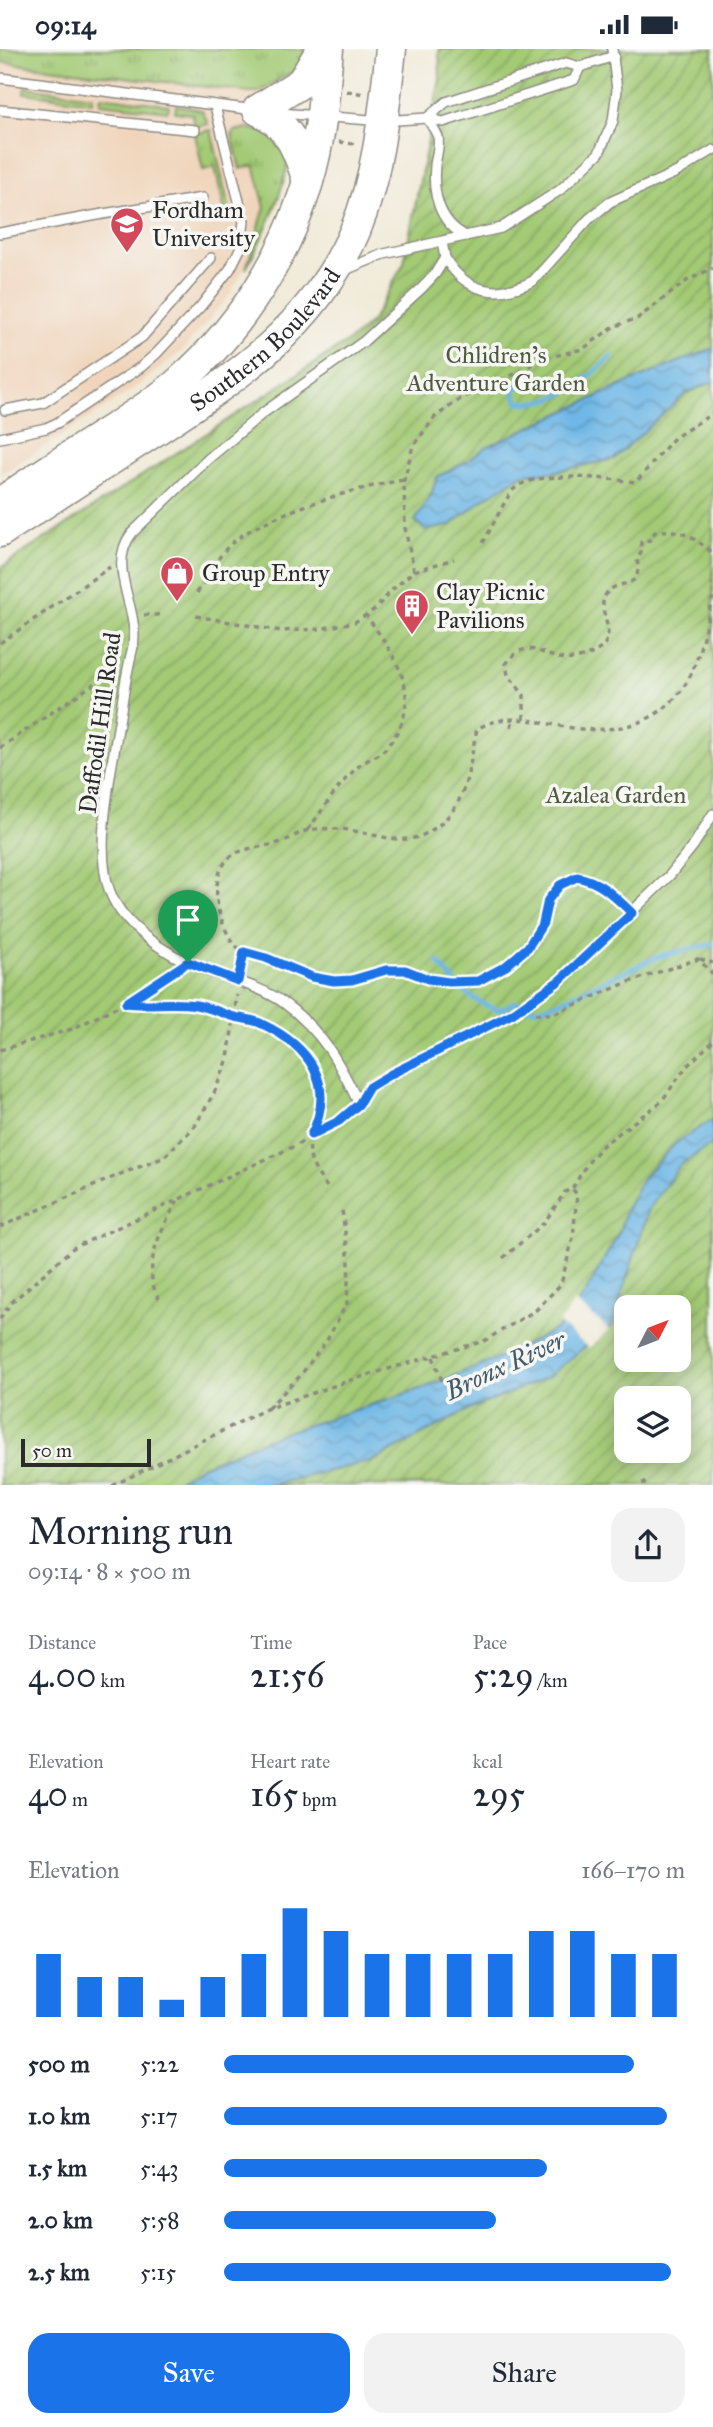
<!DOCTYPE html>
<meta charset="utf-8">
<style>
:root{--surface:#fff;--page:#f2f2f3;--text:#1f2937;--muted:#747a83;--accent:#1a73e8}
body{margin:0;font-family:"IM FELL Great Primer",serif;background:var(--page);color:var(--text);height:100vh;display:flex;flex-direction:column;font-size:26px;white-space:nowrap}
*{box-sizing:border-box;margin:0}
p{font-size:23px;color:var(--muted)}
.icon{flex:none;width:38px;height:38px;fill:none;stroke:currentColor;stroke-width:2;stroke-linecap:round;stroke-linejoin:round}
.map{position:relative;height:1436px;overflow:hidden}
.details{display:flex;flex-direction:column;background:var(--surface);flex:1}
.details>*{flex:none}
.needle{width:46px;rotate:48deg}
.fabs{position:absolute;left:614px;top:1246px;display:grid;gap:14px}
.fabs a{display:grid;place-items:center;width:77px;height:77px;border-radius:14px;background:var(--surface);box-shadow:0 4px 18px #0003;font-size:35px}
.scale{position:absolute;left:21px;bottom:18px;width:130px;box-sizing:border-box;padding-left:7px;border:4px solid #2b2b2b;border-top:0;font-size:19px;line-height:24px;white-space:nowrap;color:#2b2b2b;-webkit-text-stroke:5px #f6f6f2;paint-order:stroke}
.pin{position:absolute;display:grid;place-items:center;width:60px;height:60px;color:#fff;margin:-72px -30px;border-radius:50% 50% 50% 0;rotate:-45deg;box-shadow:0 0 7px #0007}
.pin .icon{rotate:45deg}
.round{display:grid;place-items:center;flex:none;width:74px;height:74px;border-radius:21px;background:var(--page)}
.head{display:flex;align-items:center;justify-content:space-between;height:119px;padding:0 28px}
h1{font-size:38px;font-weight:600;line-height:52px}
.stats{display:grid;grid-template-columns:repeat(3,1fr);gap:10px;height:119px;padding:7px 28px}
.stats div{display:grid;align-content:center}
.stats b{font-size:35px;font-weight:600}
.stats small{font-size:19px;font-weight:400}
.stats p{font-size:19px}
.chart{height:196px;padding:14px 28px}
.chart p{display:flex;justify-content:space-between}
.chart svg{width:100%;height:126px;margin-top:7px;stroke:var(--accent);stroke-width:6}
.button{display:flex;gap:14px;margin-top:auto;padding:14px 28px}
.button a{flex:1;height:80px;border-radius:21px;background:var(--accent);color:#fff;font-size:28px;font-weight:600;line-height:80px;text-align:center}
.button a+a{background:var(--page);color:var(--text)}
ul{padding:0 28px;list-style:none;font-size:23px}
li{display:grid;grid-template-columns:112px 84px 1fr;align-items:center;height:52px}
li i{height:18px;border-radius:9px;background:var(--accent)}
.status{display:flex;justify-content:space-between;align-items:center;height:49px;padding:0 35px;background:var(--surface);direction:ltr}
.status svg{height:19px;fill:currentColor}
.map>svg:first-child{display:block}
</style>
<div class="status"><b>09:14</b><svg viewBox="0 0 49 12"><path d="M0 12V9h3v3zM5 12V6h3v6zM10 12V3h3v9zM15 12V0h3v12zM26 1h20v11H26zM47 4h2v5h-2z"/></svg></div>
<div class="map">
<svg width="713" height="1437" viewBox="0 0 713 1437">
<defs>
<pattern id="grass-tufts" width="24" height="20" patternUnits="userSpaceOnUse" patternTransform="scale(1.75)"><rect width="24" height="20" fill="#a3ca75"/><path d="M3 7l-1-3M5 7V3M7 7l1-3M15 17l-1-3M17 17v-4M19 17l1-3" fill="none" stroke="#85a460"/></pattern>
<pattern id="garden-furrows" width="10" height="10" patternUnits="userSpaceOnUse" patternTransform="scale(1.75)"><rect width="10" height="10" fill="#a3ca75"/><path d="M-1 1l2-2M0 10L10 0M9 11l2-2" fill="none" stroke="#85a460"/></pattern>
<pattern id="water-waves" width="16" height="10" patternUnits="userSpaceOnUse" patternTransform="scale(1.75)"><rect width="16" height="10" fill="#6eb7e6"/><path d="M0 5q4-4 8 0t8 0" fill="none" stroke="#5b95bb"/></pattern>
</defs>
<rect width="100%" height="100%" fill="#f6f6f2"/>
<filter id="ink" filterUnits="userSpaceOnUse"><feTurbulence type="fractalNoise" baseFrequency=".0143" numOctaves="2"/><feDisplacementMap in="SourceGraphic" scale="14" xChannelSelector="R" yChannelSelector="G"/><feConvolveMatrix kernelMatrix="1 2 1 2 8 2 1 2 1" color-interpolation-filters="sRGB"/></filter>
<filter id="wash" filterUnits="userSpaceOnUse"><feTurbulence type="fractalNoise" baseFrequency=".00686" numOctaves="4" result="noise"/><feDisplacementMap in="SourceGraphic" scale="28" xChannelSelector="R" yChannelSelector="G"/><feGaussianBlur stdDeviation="1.57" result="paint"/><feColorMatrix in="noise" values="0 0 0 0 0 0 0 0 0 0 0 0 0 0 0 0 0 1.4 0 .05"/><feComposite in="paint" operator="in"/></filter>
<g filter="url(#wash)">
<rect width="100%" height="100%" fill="#f1ead8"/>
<!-- built -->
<path fill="#f0d5bc" d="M0,0H305L285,130L275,161L261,190L228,248L182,302L129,343L0,426Z"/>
<!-- grass -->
<g fill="url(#grass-tufts)" stroke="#677a50" stroke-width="2">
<path d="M0,0H305L302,16L259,43H249L0,13Z"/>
<path d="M25,38L93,47L92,53L24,44Z"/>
<path d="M101,47L169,56L168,62L100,54Z"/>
<path d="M176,56L202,61L208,75L194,78L192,65L175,63Z"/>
<path d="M246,79L269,83L289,109C282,149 264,184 246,220L265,158L254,116L240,120L232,86L235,82Z"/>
<path d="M211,81L231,167L226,168L215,118L203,121L195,85Z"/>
</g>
<!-- garden -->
<path fill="url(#garden-furrows)" stroke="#677a50" stroke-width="2" fill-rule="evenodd" d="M439,0H713V1436L0,1437V519L353,289L372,272L404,214L440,30ZM626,1258H679V1311H626ZM626,1349H679V1402H626Z"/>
<!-- water -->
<g fill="url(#water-waves)" stroke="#4c7188" stroke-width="2">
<path d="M713,299V333L686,344L614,410L553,423L524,425L485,449L451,476L426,482L415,472L431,446L437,428L466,413L486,398L627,334Z"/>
<path d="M713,1070V1097L707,1098L680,1116L649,1160L612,1276L548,1328L466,1362L375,1411L271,1436L169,1437L201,1417L277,1386L426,1338L504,1307L558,1279L586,1244L620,1181L625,1163L643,1128L676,1094Z"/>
</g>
<!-- pier -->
<path fill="#f1ead8" d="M575,1253L610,1281L589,1299L558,1274Z"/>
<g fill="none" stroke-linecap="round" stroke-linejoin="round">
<!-- stream -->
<g stroke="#6eb7e6" stroke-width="5">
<path d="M538,328L524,330L514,342L518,353C554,359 587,331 611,308"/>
<path d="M438,913C458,938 468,951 499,961L515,953L532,960L552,956L660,907L713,895"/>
</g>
</g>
</g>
<g filter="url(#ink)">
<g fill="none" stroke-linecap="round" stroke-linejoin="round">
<!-- service casing -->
<g stroke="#8e8a82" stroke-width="12">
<g id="service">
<path d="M0,29L255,61"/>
<path d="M0,61L195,81"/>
<path d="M280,64L383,72L427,69L443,73L574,31L580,18"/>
<path d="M427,69L446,53L566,14L580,18L614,7"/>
<path d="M427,69C430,74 436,82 438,88C440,96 436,108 435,116C432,144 439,174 466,187"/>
<path d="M0,184L103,165L203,149"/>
<path d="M445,209C466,244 498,250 533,232L589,170L610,153L677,123L713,101"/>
<path d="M345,221L384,205L501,179L560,141L599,104L613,72L617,41L612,0"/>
<path d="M5,361L43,354L142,288L211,209"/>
<path d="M0,389L46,379L57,374L141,318L157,304L201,257L230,220L241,198L244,172L215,57"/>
<path d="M359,1055C339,1013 323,983 284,954C261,937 228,930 201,919C167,906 124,879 110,843C94,802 110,729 117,685C122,657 125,629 132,602C143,561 104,520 132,484L208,410L263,364L363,293L422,239L435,225L445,209L442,193"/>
<path d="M359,1055L369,1038L391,1025L512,965L560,932L670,826L693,797L713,765"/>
</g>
</g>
<!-- primary casing -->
<g stroke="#8e8a82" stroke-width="33">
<g id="primary">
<path d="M258,61C290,76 298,101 308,132"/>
<path d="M258,61L302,33L322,0"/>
<path d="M0,454C31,433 62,412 94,392C122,374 151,357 177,335C249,272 301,185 318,90C324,61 325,30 328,0"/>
<path id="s1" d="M0,483C49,451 98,419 147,387C232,331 313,280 355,182C379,124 384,62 391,0"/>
</g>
</g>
<!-- path -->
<g stroke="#8e8a82" stroke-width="3.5" stroke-dasharray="5 5" stroke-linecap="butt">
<path d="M347,42L364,45"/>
<path d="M339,93L355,95"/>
<path d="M483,494C491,480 504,452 513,441C531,420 609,430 636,433L674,389L713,364"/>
<path d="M414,522L405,479L404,431L413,397L435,368L462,349L497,334L546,309L583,300L613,278L638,269L688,231L713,219"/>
<path d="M197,544C206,529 215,512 227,499C257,466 359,438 404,431"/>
<path d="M144,566H163"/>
<path d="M196,567L281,582L319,580L355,573L375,560L392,541L414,522L454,510"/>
<path d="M0,594L110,518"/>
<path d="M524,670V646L508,626L506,615C530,581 546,617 579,609C633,595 592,565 606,545C618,528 643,544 637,510L641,504V493L650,491L655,483C680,478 694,489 713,504"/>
<path d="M511,678L513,670"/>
<path d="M0,699L114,621"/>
<path d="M308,781C324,759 338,735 358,718C366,710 378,708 385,700C428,651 397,610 366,566"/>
<path d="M623,855C611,844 593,823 574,830C541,841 548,880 525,901C496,927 468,940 429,930C420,928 413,922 404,921C386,919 370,928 352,931C323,936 298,921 271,911C263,908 254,907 246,904C231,897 225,880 220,866C216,854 216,841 218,829C227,795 253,802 281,793C291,790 300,782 310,781C318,779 328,780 337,780C364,780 400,799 425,785C469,762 467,722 477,680C502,665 528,670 555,676C605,687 661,680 688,631C701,608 705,573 713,548"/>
<path d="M700,910L713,914"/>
<path d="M240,921L244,903"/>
<path d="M535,965H553L626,934L698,910L713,925"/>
<path d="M0,1001L72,980L139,947L175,922"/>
<path d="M327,1138C312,1117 307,1112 311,1086L339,1072L350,1063"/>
<path d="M0,1178L123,1124L163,1109L195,1077L214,1044L228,1010L237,946"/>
<path d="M503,1209L544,1174L565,1143L572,1140L587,1115L603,1096L661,1053L686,1018L713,992"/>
<path d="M159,1250C156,1244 152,1236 152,1229C149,1201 165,1174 178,1151"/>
<path d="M0,1270L11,1254L73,1199L299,1095L311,1086L320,1068L321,1037L310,1015L297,995L260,973L194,955L141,956L126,954"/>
<path d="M433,1308L442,1332"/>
<path d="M268,1359L300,1327L327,1291L347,1254L349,1213L342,1161"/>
<path d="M643,1432L645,1437"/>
<path d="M112,1437L266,1360L351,1331L484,1292L536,1261L561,1235L573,1189L577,1145L572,1140"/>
</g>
<!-- service -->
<use href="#service" stroke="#fff" stroke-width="9"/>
<!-- primary -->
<use href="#primary" stroke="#fff" stroke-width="30"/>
</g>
</g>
<g fill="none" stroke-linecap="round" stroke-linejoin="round" filter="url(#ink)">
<!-- route casing -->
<g stroke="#fff" stroke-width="14">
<path id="route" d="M577,828C602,833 614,847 632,864L559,932L512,965L391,1025L369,1038L359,1055L339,1072L311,1086C337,1035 309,997 262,975C253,970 241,970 231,967C220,963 208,958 196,956C173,952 149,957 126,954L188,913L238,932L244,903L266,909L312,928L334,932L352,931L386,921H405L428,930L449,933L478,932L506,917L528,898L543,874L548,851L560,836Z"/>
</g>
<!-- route -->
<use href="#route" stroke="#1a73e8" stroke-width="9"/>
</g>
<!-- icons -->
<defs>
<g id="university-pin" transform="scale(1.75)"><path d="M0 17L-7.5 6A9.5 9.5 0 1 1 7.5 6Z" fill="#d1495b" stroke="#f6f6f2"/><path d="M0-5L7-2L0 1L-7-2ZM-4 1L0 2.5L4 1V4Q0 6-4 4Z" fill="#fff"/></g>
<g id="shop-pin" transform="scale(1.75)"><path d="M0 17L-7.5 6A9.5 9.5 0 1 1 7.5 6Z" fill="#d1495b" stroke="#f6f6f2"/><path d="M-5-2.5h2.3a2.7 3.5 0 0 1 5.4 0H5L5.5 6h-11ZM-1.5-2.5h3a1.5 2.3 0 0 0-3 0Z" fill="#fff"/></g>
<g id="building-pin" transform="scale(1.75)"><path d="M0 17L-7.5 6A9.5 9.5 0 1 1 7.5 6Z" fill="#d1495b" stroke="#f6f6f2"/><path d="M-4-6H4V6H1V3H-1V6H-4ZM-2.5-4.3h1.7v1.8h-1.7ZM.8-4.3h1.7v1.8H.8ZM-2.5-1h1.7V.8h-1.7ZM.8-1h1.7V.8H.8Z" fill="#fff"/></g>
</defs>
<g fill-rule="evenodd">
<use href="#university-pin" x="127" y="175"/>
<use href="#shop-pin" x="177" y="524"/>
<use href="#building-pin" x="412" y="557"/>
</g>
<g text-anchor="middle" stroke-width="7" stroke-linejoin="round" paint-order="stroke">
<!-- poi labels -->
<g font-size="24" fill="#2b2b2b" stroke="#f6f6f2" text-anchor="start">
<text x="152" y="169">Fordham<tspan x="152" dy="28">University</tspan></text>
<text x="202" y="532">Group Entry</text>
<text x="436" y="551">Clay Picnic<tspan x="436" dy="28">Pavilions</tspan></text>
</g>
<!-- street labels -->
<g font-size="24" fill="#2b2b2b" stroke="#f6f6f2">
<text dy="8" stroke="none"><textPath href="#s1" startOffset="329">Southern Boulevard</textPath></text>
<text transform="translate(100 674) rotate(-82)" y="8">Daffodil Hill Road</text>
</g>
<!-- park labels -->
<g font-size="24" fill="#4f5b41" stroke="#f6f6f2">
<text x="496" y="314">Chlidren's<tspan x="496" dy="28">Adventure Garden</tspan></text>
<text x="616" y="754">Azalea Garden</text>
</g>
<!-- water labels -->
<g font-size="26" font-style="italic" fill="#425c6c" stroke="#f6f6f2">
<text transform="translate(505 1316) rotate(-25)" y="9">Bronx River</text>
</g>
</g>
</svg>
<div class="fabs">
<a><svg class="needle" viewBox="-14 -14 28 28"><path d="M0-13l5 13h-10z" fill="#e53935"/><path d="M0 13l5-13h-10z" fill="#747a83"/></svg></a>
<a><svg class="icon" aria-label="layers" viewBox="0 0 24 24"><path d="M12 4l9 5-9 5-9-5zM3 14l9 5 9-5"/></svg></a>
</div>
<div class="scale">50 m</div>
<div class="pin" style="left:188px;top:913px;background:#1e9e55"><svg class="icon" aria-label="arrive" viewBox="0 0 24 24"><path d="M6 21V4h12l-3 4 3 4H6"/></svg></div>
</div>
<section class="details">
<div class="head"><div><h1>Morning run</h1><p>09:14 · 8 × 500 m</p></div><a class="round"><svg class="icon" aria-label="share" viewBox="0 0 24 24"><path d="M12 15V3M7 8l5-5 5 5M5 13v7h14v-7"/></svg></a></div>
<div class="stats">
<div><p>Distance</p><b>4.00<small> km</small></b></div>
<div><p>Time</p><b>21:56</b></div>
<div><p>Pace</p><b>5:29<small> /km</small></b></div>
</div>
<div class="stats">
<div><p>Elevation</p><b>40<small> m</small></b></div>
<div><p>Heart rate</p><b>165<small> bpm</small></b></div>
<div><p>kcal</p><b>295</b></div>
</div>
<div class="chart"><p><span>Elevation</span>166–170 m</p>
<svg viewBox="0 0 160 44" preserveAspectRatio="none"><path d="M5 44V22M15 44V30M25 44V30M35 44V38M45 44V30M55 44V22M65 44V6M75 44V14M85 44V22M95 44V22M105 44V22M115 44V22M125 44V14M135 44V14M145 44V22M155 44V22"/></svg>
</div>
<ul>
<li><b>500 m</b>5:22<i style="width:89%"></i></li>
<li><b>1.0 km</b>5:17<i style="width:96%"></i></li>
<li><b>1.5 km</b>5:43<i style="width:70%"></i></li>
<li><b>2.0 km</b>5:58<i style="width:59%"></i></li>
<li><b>2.5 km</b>5:15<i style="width:97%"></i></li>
</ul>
<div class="button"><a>Save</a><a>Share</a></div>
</section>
